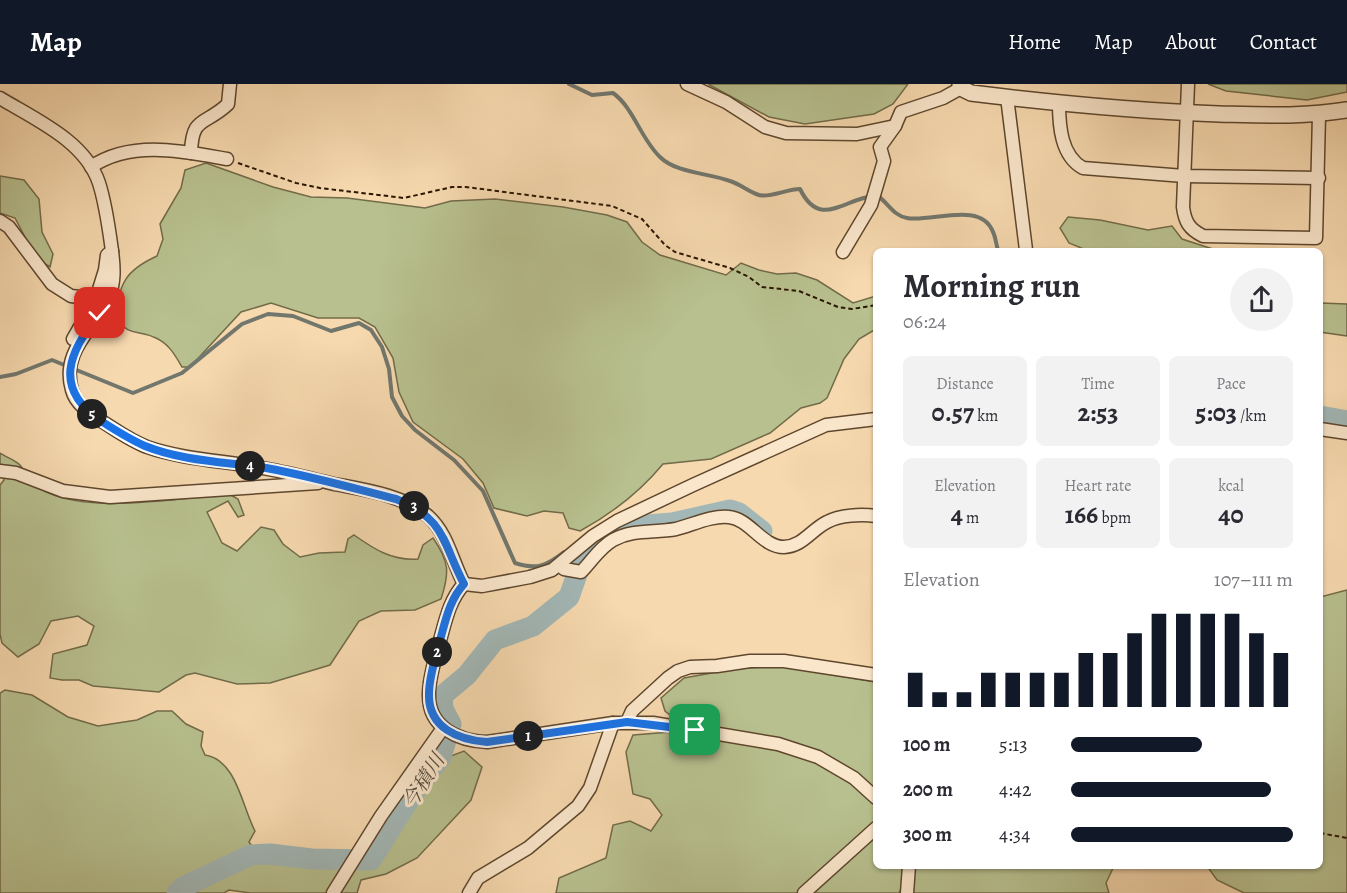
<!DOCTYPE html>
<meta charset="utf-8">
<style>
:root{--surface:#fff;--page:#f2f2f3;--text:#2b2b33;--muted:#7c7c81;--accent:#111827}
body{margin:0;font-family:Alegreya,"Noto Serif JP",serif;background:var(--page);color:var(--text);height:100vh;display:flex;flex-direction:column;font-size:22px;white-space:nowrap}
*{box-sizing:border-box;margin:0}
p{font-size:20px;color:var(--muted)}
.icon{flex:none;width:33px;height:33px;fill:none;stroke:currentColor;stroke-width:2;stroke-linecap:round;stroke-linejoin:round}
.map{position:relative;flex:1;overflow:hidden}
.side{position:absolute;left:873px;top:164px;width:450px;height:621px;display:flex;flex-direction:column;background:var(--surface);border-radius:9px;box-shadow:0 2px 4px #0004}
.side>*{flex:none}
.pin{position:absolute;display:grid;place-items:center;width:51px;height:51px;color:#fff;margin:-26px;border-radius:12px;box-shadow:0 3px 9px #0006}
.km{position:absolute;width:30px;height:30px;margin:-15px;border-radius:50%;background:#222;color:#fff;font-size:16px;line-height:30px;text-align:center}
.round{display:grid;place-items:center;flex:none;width:63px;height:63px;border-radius:32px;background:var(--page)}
.summary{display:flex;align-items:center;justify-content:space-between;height:102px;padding:0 30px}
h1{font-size:33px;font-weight:700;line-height:45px}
.stats{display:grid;grid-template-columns:repeat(3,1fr);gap:9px;height:102px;padding:6px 30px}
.stats div{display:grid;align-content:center;border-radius:9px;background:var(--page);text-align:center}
.stats b{font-size:26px;font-weight:700}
.stats small{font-size:16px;font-weight:400}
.stats p{font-size:16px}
.chart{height:168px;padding:12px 30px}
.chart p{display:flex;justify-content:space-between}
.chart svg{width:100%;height:108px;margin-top:6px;stroke:var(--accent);stroke-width:6}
ul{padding:0 30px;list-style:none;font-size:20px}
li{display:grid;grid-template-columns:96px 72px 1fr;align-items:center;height:45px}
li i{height:15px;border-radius:8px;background:var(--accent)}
header{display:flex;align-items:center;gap:36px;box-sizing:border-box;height:84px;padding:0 30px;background:var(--accent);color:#fff}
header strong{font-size:28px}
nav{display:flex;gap:33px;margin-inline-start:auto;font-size:21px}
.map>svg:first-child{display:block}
</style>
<header>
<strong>Map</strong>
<nav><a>Home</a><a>Map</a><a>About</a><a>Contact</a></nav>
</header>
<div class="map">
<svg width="1347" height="809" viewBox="0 0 1347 809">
<rect width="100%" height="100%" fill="#f7d9af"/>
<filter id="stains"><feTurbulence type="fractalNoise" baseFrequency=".00333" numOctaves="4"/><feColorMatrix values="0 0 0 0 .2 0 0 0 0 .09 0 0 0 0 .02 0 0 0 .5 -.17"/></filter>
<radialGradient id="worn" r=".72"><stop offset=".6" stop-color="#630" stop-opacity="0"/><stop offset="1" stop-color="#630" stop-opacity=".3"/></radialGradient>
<!-- green -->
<g fill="#b8c08f" stroke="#726b49" stroke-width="1.5">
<path d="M708,0H908L893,20L874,30L805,40L769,33Z"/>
<path d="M1208,0H1347V8L1307,16L1226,7Z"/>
<path d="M206,79L273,103L311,113L347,114L425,124L451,117L495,115L563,123L607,131L627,138L642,158L660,171L726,191L741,179L759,186L777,190L796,189L817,196L853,219L876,212V245L859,255L844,275L827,314L820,319L801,324L770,349L711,375L663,380C639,409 613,429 580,447L569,444L563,429L544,427L527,432L494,424L483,399L463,375L413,338L399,308L393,274L375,243L359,234H318L271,219L241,228L190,283H182C175,271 169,260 156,254C134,244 133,255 114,233C121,199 124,187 157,172L163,155L160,140L181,104L185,86Z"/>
<path d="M0,92L24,96L39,115L42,148L53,170L50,183L36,174L15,134L0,129Z"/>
<path d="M1068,133L1100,136L1148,146L1172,142L1182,155L1216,166H1086L1069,159L1060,144Z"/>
<path d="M1320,219L1347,220V252L1320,248Z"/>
<path d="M0,369C6,373 15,376 20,381C25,387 27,396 33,400C76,434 177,414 229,410L238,415L244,431L238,433L228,417L207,428L222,459L237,467L261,443L274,446L283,460L300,473L319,469L345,468L348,455L354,451C374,465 392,477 418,475L423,461L433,454C449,477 450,488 441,515L415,526L381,527L359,537L330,581L270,599L237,600L195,589L186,591L159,608L93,602L79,596H62L50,594L53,570L87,561L94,542L78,532L51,537L39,560L18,573L2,559L0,550V401L4,396L0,385Z"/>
<path d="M1347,506V809H1244L1217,796L1207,782H1320V513Z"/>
<path d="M779,582L876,598V782H1114L1106,799L1109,809H904L901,805L899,809H556L559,794L606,774L613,741L630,737L651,747L662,731L650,715L633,710L626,668L633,651L671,648V632L665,627L661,614L684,594L734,585Z"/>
<path d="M5,606L32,611L68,633L98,642L137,636L157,627H172L186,640L203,648L201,662L205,671C237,676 242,723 255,747L249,758L258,771L293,780L371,781L440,676L464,667L482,683L471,716L417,774L386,790L361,796L357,809H250L229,806L224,809H0V609Z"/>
</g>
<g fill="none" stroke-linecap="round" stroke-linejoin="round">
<!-- stream -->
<g stroke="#72776e" stroke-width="4">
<path d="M569,0L592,11L613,9C633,23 641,55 660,73C676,89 708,89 730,97C740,100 749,108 759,111C770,114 787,105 800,105C821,148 847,111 878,112C888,119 894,132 907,134C930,139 981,116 993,148C996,154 996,161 998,166"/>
<path d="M0,293L16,290L52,276L133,309L182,289L242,240L268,230L293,232L331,247L359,239L371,246L382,263L389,285L392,313L402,332L415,346L454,376L483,407L515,479C537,486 546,482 564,468L574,480L581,479"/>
</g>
<!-- river -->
<g stroke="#a2b7b6" stroke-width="21">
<path d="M1320,332L1347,337"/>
<path d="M177,809L183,803L251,771L270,770L312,775L371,776L414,708L441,673L451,640L443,625L442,612L467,591L495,556L533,542L569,513L581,479L593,464L617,448L635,442L672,439L730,426L739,429L762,447"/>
</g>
<!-- minor casing -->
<g stroke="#5e472e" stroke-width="15">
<g id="minor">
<path d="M687,0L726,18L765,43L786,49L857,50L895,42"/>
<path d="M1188,0L1183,123C1185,138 1189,145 1203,152L1316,154L1319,31"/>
<path d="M1007,13L1026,166"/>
<path d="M0,14C36,36 85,57 99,99C106,121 109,145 112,167L107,171L105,186L96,215L73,255"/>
<path d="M1059,19C1059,42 1061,72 1083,84L1184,92L1319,94"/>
<path d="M191,69C192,31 205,42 228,20L230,0"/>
<path d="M91,83C131,56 182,67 227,75"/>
<path d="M0,137L9,143L52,200L71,212L96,215"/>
<path d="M112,167C114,183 115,198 109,212C97,244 60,265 72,306C76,321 91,330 103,338C117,347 131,357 147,363C185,376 228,377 268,385C290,389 312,395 334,400C365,406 403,411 428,432C448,450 452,477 464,500"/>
<path d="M843,168L871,121L884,77L880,63L895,42L901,28L943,14L961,4"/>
<path d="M1320,345L1347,349"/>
<path d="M0,387L16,389L63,407L110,413L318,399"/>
<path d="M559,481L564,485L581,488C592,477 599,464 613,456C633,445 654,449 676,445C692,441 712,431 729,433C750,435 762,463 784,463C803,462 811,446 827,438C840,431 861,430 876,432"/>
<path d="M464,500C449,516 445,539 439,560C435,576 429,593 429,610C428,644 459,657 487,658L613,639H653L778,660L818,673L854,694L876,714"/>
<path d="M464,500L482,502L530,493L552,486L593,452L617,437L693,401L826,341L876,335"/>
<path d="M627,638L632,627L668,594L678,587L690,583L717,582L750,577H784L876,591"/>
<path d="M333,809L381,732L443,644"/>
<path d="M469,809L478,794L528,764L578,722L590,704L613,639"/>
<path d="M804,809L876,744"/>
<path d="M907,809L909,782"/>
</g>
</g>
<!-- tertiary casing -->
<g stroke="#5e472e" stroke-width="18">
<path id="tertiary" d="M960,0L961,4L971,9C1053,19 1136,27 1219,30C1262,31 1304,33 1347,26"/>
</g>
<!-- path -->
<g stroke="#2b1603" stroke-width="2" stroke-dasharray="4.5 3" stroke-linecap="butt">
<path d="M238,79L296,99L320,104L404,114L452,103H466L612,122L642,135L665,161L675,168L730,184L749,193L762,203L799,207L838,223L852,225L876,221"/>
<path d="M1320,749L1347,754"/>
</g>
<!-- minor -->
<use href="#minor" stroke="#fae6cb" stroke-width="12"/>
<!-- tertiary -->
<use href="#tertiary" stroke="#fae6cb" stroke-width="15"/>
</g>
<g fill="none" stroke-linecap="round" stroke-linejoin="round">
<!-- route casing -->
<g stroke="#fff" stroke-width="12">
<path id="route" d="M100,229C69,267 52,304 101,337C115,346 129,355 145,362C182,377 227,378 266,384C310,392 353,404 396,415C446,435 442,458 464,500C449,516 445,539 439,560C435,576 429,593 429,610C428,644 459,656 487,658L627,638L695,646"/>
</g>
<!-- route -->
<use href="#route" stroke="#1a73e8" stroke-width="8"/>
</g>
<g text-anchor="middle" stroke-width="6" stroke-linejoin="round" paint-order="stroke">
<!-- water labels -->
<g font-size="20" font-style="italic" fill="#554e42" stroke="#fae6cb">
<text transform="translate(423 697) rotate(-58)" y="7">今積川</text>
</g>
</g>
<rect width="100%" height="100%" filter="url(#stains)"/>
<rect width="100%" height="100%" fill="url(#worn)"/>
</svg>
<div class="pin" style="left:695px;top:646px;background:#1e9e55"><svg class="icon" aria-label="arrive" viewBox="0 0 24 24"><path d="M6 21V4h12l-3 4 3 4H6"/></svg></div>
<div class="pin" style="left:100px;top:229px;background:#d93025"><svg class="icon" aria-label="check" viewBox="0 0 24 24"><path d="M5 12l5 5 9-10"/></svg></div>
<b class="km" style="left:528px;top:652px">1</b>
<b class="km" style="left:437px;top:568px">2</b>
<b class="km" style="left:414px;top:422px">3</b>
<b class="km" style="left:250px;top:382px">4</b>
<b class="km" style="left:92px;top:330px">5</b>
<section class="side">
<div class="summary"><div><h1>Morning run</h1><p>06:24</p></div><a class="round"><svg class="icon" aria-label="share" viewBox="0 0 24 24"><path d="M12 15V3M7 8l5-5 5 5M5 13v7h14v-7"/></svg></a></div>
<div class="stats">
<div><p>Distance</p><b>0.57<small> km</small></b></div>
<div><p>Time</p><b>2:53</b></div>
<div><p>Pace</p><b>5:03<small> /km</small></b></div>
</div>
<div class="stats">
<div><p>Elevation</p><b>4<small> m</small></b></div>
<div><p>Heart rate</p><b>166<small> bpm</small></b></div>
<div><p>kcal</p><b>40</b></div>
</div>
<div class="chart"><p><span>Elevation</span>107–111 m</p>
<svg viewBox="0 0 160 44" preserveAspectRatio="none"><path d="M5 44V30M15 44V38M25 44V38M35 44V30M45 44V30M55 44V30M65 44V30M75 44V22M85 44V22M95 44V14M105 44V6M115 44V6M125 44V6M135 44V6M145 44V14M155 44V22"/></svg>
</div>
<ul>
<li><b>100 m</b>5:13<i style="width:59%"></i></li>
<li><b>200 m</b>4:42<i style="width:90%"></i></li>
<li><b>300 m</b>4:34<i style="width:100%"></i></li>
</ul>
</section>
</div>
